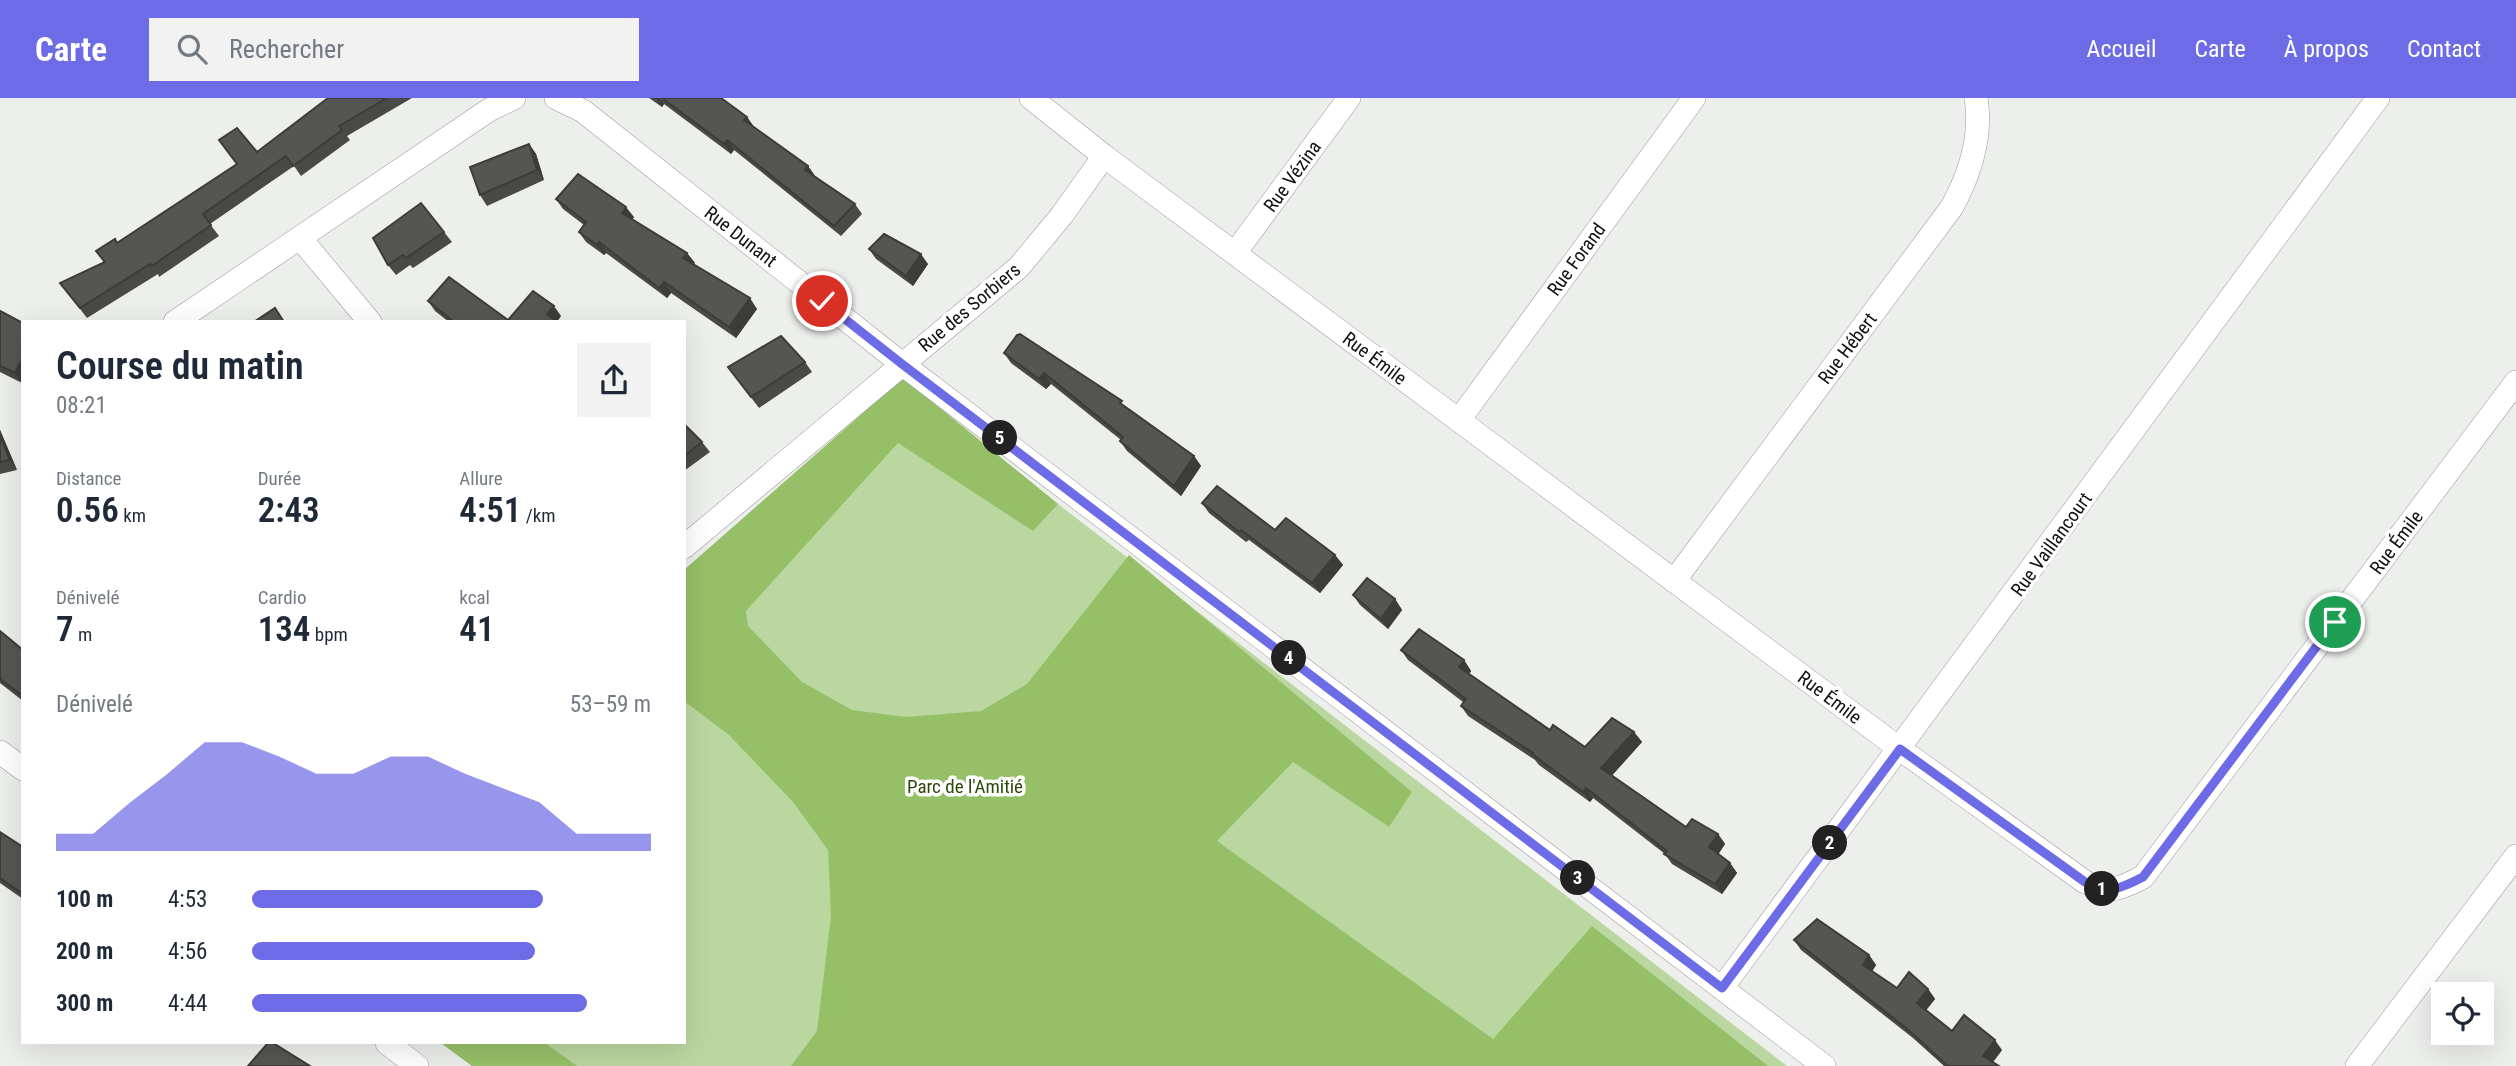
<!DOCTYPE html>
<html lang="fr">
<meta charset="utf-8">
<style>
:root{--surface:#fff;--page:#f2f2f3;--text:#1f2937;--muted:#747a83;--accent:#6d6be5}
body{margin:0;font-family:"Roboto Condensed",sans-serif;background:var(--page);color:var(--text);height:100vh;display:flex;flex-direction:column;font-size:26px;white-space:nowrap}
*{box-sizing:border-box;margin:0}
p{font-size:23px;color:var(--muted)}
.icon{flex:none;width:38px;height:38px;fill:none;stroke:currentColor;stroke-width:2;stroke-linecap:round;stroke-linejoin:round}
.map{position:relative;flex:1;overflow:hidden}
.details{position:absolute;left:21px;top:222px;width:665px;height:724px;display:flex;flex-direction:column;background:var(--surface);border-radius:0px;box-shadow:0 7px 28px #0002}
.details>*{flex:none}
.tools{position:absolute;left:2431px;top:884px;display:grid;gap:14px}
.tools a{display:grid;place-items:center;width:63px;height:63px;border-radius:0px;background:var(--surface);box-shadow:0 7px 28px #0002;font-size:35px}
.pin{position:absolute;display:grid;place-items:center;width:60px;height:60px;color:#fff;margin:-30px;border:4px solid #fff;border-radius:50%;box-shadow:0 2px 7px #0007}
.km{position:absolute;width:35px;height:35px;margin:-18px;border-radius:50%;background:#222;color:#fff;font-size:19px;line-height:35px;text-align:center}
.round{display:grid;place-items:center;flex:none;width:74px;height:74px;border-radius:0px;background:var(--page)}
.summary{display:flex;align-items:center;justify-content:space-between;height:119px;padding:0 35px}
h1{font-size:38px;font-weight:600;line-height:52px}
.figures{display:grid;grid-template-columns:repeat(3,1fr);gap:10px;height:119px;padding:7px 35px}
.figures div{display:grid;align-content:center}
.figures b{font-size:35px;font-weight:600}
.figures small{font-size:19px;font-weight:400}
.figures p{font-size:19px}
.chart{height:196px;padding:14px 35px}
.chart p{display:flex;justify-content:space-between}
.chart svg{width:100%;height:126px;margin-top:7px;fill:var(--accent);opacity:.7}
ul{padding:0 35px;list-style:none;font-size:23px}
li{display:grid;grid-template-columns:112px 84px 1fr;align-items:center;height:52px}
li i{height:18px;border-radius:9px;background:var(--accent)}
header{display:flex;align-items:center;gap:42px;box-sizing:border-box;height:98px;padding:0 35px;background:var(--accent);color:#fff}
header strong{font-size:33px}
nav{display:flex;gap:38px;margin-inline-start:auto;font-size:24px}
.search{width:490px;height:63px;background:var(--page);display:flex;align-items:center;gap:18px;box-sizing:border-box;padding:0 24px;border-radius:0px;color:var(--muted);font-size:26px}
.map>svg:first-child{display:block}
</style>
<header>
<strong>Carte</strong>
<div class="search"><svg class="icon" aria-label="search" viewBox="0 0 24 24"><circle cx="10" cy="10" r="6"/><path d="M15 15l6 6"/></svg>Rechercher</div>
<nav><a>Accueil</a><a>Carte</a><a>À propos</a><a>Contact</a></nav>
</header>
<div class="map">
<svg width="2516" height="968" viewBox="0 0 2516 968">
<rect width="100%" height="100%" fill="#edefec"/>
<!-- green -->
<path fill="#bbd7a0" d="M903,280L1058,406L1787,968H472L441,945H684V472Z"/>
<!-- forest -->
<g fill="#96c068">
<path d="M903,280L1058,406L1033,433L898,345L746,513L748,528L802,584L852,612L906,619L981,613L1027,586L1129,457L1412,694L1389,729L1293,664L1217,743L1493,941L1592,828L1768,968H791L817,933L831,818L828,752L793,704L729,637L684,603V472Z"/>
<path d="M441,945H545L577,968H472Z"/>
</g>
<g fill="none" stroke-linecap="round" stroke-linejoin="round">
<!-- minor casing -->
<g stroke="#9a9b98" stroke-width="24">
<g id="minor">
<path d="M556,0L583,13L902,266L1824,968"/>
<path d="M1031,0L1104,58L1900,651L2085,784C2110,796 2120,791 2143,779L2516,284"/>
<path d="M300,140L370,224"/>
<path d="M1235,155L1349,0"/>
<path d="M175,224L489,12L514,0"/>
<path d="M1459,322L1694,0"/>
<path d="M684,449L1019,169L1062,117L1104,58"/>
<path d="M1674,483L1952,109C1970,76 1982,37 1976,0"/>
<path d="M0,654L23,671"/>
<path d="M1722,890L2378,0"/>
<path d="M387,945L417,968"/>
<path d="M2357,968L2516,758"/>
</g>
</g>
<!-- minor -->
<use href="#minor" stroke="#fff" stroke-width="23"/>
</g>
<!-- wall -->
<g fill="#494a47">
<path d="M328,0H412L347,38L350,42L301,78L294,68L210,126L219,138L159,179L158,176L87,220L60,185L104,164L96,153L117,145L257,54Z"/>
<path d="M649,0H721L747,19L754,29L808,68L815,78L855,106L862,116L841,138L734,52L731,56L664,6L662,9Z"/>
<path d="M529,46L536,56L544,82L487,108L480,97Z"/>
<path d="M556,101L634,119L632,122L687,155L695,165L693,166L757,211L736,240L671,195L667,200L606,155L604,157L586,144L579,134L584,127L563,111Z"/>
<path d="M444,134L452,144L413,170L410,167L396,177L388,167L373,140Z"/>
<path d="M869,151L928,166L913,188L876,161Z"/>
<path d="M428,203L508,222L561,218L557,224H449L435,213Z"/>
<path d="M0,213L23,225L22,285L0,274Z"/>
<path d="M1004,255L1126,309L1194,358L1201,368L1181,398L1127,353L1120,343L1121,342L1051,286L1046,291L1011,265Z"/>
<path d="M805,264L812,274L759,310L728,269Z"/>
<path d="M684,326L702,344L710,354L684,373Z"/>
<path d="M0,332L17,372L0,376Z"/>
<path d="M1202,405L1275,432L1335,457L1343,467L1320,495L1249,442L1246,444L1209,415Z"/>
<path d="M1353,497L1395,501L1402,512L1388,531L1360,507Z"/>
<path d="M0,533L23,552V603L0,585Z"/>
<path d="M1401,552L1464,562L1471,573L1469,576L1550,632L1585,649L1634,634L1642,644L1612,677L1686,729L1718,736L1725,746L1718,756L1730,765L1737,775L1722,796L1672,766L1665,756L1593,700L1590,704L1539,667L1535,662L1468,618L1461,608L1463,604L1408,562Z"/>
<path d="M0,734L23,749V801L0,785Z"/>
<path d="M1794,842L1869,857L1876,867L1872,873L1897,890L1928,891L1935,901L1926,912L1952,933L2002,952L1993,964L1999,968H1944L1913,940L1801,852Z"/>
</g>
<!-- shaded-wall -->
<g fill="#3c3c3a">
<path d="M656,0H659L664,6L662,9Z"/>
<path d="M747,19L754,29L744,22Z"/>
<path d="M727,42L734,52L731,56L724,46Z"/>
<path d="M529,46L536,56L544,82L537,72Z"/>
<path d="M808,68L815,78L805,72Z"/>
<path d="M626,109L634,119L629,126L622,115Z"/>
<path d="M599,144L606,155L604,157L597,147Z"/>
<path d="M687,155L695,165L690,170L683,160Z"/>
<path d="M921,156L928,166L913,188L906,178Z"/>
<path d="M664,184L671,195L667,200L659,190Z"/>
<path d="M750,200L757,211L736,240L729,229Z"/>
<path d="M554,208L561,218L556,224L547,216Z"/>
<path d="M23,259V283L22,285L15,275Z"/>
<path d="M1044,275L1051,286L1046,291L1039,281Z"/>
<path d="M0,332L17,372L10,362L0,338Z"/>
<path d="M1194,358L1201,368L1181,398L1174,388Z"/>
<path d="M1335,457L1343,467L1320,495L1312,485Z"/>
<path d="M1395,501L1402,512L1388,531L1381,521Z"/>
<path d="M1464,562L1471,573L1467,579L1459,569Z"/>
<path d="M1634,634L1642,644L1609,681L1601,670Z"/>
<path d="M1586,690L1593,700L1590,704L1583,694Z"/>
<path d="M1718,736L1725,746L1716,760L1709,749Z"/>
<path d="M1730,765L1737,775L1722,796L1715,786Z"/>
<path d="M1869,857L1876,867L1870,877L1863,867Z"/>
<path d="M1928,891L1935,901L1924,915L1917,905Z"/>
<path d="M1995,942L2002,952L1990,968L1983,958Z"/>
</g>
<!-- building -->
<g fill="#555653" stroke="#3c3c3a" stroke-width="2">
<path d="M328,0H387L339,28L342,32L293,68L286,58L203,116L211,127L152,168L150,166L80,210L60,185L105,164L96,153L115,141L117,145L237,66L219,42L237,30L257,54Z"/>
<path d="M662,0H721L747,19L744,22L808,68L805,72L855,106L834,128L727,42L724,46Z"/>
<path d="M529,46L537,72L480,97L470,69Z"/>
<path d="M578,76L626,109L622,115L687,155L683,160L750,200L729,229L664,184L659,190L599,144L597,147L579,134L586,124L556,101Z"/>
<path d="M421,105L444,134L406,160L403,157L388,167L373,140Z"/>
<path d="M884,136L921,156L906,178L869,151Z"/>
<path d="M449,179L508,222L533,193L554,208L547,216L557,224H454L428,203Z"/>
<path d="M275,210L284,224H254Z"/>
<path d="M0,213L23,225V259L15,275L0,268Z"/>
<path d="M1020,236L1122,303L1120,305L1194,358L1174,388L1120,343L1123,339L1044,275L1039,281L1004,255L1017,237Z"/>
<path d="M781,238L805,264L751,299L728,269Z"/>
<path d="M684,326L702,344L684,358Z"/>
<path d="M0,338L10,362L0,364Z"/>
<path d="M1217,388L1275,432L1286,420L1335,457L1312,485L1241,432L1239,434L1202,405Z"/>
<path d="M1367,480L1395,501L1381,521L1353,497Z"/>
<path d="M1419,531L1464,562L1459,569L1550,632L1553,627L1585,649L1612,620L1634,634L1601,670L1686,729L1692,721L1718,736L1709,749L1730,765L1715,786L1664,756L1667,753L1586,690L1583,694L1532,656L1533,655L1461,608L1466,601L1401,552Z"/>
<path d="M0,533L23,552V598L0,581Z"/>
<path d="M0,734L23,749V796L0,780Z"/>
<path d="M1817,821L1869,857L1863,867L1897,890L1909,874L1928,891L1917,905L1952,933L1964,917L1995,942L1983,958L1999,968H1948L1906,930L1794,842Z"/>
<path d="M268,945H273L310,968H248Z"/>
</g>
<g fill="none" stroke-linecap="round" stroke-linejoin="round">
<!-- route casing -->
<g stroke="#fff" stroke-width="14">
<path id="route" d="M822,203L902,266L1722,890L1900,651L2085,784C2110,796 2120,791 2143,779L2335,524"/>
</g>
<!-- route -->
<use href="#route" stroke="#6d6be5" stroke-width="9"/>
</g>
<g text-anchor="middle" stroke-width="7" stroke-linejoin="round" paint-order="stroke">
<!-- street labels -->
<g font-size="19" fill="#101110" stroke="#fff">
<text transform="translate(1292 78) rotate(-54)" y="7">Rue Vézina</text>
<text transform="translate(741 138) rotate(38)" y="7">Rue Dunant</text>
<text transform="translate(1576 161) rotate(-54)" y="7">Rue Forand</text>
<text transform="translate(969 209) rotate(-40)" y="7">Rue des Sorbiers</text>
<text transform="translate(1847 250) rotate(-53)" y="7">Rue Hébert</text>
<text transform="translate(1375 260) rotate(37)" y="7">Rue Émile</text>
<text transform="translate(2396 444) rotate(-53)" y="7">Rue Émile</text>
<text transform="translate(2051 446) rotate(-54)" y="7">Rue Vaillancourt</text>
<text transform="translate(1830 599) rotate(37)" y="7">Rue Émile</text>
</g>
<!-- park labels -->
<g font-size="19" fill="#2d4806" stroke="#fff">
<text x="965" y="695">Parc de l'Amitié</text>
</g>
</g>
</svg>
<div class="tools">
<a><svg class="icon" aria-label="locate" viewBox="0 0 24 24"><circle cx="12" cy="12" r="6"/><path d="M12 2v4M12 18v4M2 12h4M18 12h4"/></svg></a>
</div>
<div class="pin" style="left:2335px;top:524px;background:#1e9e55"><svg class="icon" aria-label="arrive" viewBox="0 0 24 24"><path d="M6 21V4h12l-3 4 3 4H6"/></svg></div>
<div class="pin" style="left:822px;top:203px;background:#d93025"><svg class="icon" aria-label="check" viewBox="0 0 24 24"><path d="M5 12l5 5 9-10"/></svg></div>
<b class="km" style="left:2102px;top:791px">1</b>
<b class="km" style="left:1830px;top:745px">2</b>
<b class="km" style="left:1578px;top:780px">3</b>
<b class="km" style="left:1289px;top:560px">4</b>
<b class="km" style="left:1000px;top:340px">5</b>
<section class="details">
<div class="summary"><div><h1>Course du matin</h1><p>08:21</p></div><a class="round"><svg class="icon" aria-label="share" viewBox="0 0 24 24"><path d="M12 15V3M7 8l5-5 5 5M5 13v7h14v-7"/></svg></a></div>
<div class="figures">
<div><p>Distance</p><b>0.56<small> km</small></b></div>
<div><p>Durée</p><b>2:43</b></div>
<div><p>Allure</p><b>4:51<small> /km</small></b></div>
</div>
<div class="figures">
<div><p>Dénivelé</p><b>7<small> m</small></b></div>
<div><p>Cardio</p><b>134<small> bpm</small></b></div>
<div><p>kcal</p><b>41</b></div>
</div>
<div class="chart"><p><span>Dénivelé</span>53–59 m</p>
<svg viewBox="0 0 160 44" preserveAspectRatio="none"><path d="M0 44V38L10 38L20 27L30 17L40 6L50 6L60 11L70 17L80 17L90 11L100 11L110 17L120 22L130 27L140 38L150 38L160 38V44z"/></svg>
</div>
<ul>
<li><b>100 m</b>4:53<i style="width:73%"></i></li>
<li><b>200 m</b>4:56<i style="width:71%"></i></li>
<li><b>300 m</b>4:44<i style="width:84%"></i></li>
</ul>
</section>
</div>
